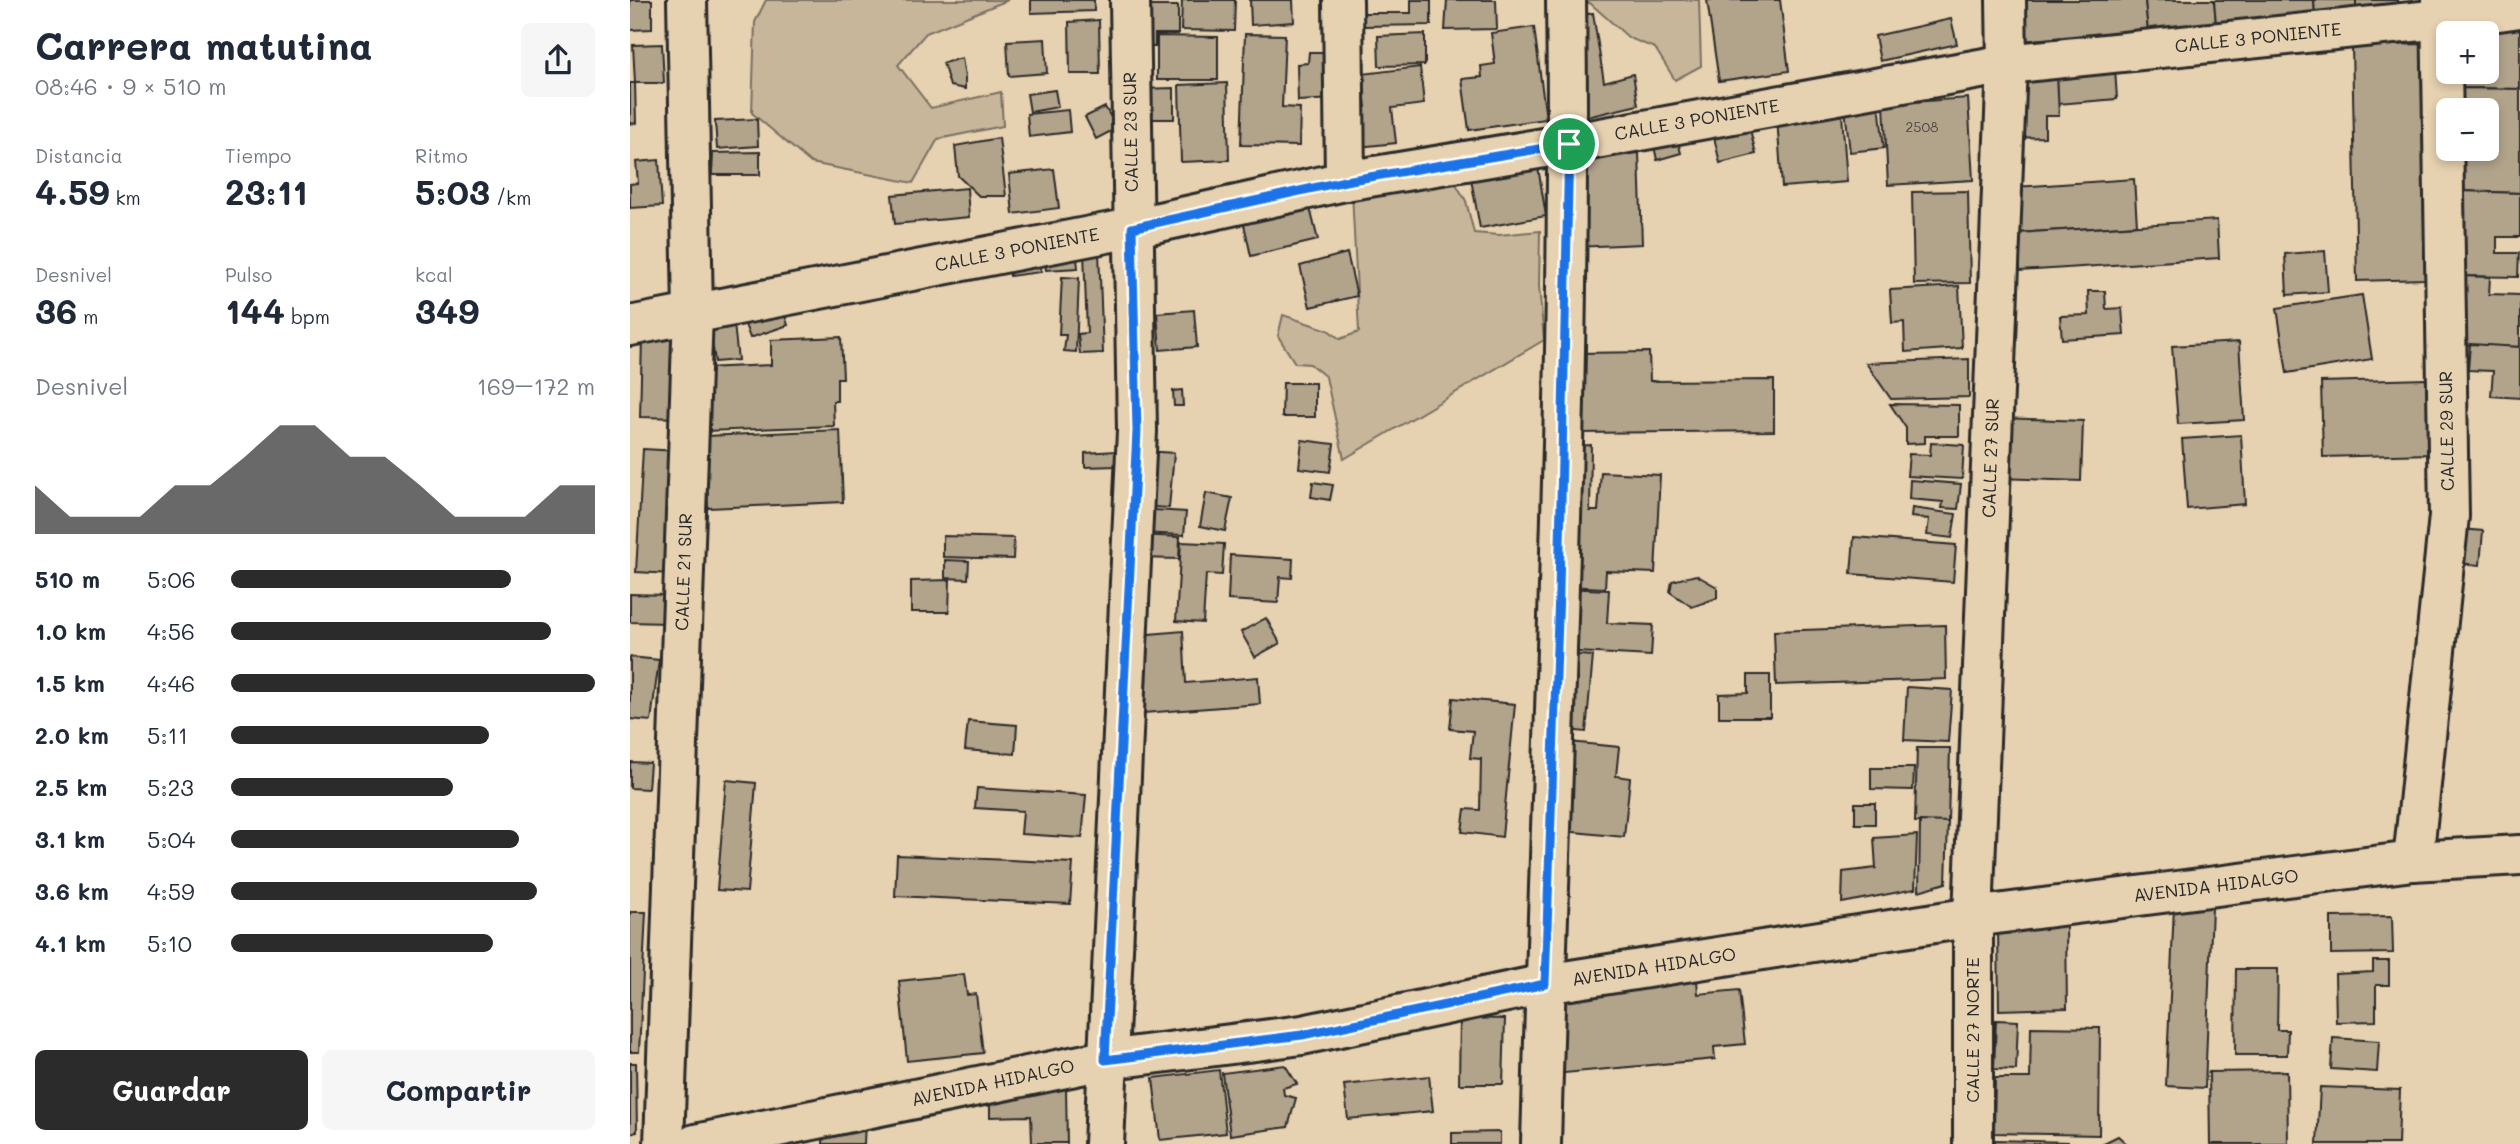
<!DOCTYPE html>
<html lang="es">
<meta charset="utf-8">
<style>
:root{--surface:#fff;--page:#f6f6f7;--text:#1f2937;--muted:#747a83;--accent:#2b2b2b}
body{margin:0;font-family:Mali,sans-serif;background:var(--page);color:var(--text);height:100vh;display:flex;flex-direction:column;font-size:26px;white-space:nowrap}
*{box-sizing:border-box;margin:0}
p{font-size:23px;color:var(--muted)}
.icon{flex:none;width:38px;height:38px;fill:none;stroke:currentColor;stroke-width:2;stroke-linecap:round;stroke-linejoin:round}
.map{position:relative;flex:1;overflow:hidden}
.details{display:flex;flex-direction:column;background:var(--surface);width:630px}
.details>*{flex:none}
.fabs{position:absolute;left:1806px;top:21px;display:grid;gap:14px}
.fabs a{display:grid;place-items:center;width:63px;height:63px;border-radius:10px;background:var(--surface);box-shadow:0 4px 10px #0003;font-size:35px}
.pin{position:absolute;display:grid;place-items:center;width:60px;height:60px;color:#fff;margin:-30px;border:4px solid #fff;border-radius:50%;box-shadow:0 2px 7px #0007}
.round{display:grid;place-items:center;flex:none;width:74px;height:74px;border-radius:10px;background:var(--page)}
.head{display:flex;align-items:center;justify-content:space-between;height:119px;padding:0 35px}
h1{font-size:38px;font-weight:700;line-height:52px}
.metrics{display:grid;grid-template-columns:repeat(3,1fr);gap:10px;height:119px;padding:7px 35px}
.metrics div{display:grid;align-content:center}
.metrics b{font-size:35px;font-weight:700}
.metrics small{font-size:19px;font-weight:400}
.metrics p{font-size:19px}
.chart{height:196px;padding:14px 35px}
.chart p{display:flex;justify-content:space-between}
.chart svg{width:100%;height:126px;margin-top:7px;fill:var(--accent);opacity:.7}
.cta{display:flex;gap:14px;margin-top:auto;padding:14px 35px}
.cta a{flex:1;height:80px;border-radius:10px;background:var(--accent);color:#fff;font-size:28px;font-weight:700;line-height:80px;text-align:center}
.cta a+a{background:var(--page);color:var(--text)}
ul{padding:0 35px;list-style:none;font-size:23px}
li{display:grid;grid-template-columns:112px 84px 1fr;align-items:center;height:52px}
li i{height:18px;border-radius:9px;background:var(--accent)}
main{display:flex;flex:1;min-height:0}
.map>svg:first-child{display:block}
</style>
<main>
<section class="details">
<div class="head"><div><h1>Carrera matutina</h1><p>08:46 · 9 × 510 m</p></div><a class="round"><svg class="icon" aria-label="share" viewBox="0 0 24 24"><path d="M12 15V3M7 8l5-5 5 5M5 13v7h14v-7"/></svg></a></div>
<div class="metrics">
<div><p>Distancia</p><b>4.59<small> km</small></b></div>
<div><p>Tiempo</p><b>23:11</b></div>
<div><p>Ritmo</p><b>5:03<small> /km</small></b></div>
</div>
<div class="metrics">
<div><p>Desnivel</p><b>36<small> m</small></b></div>
<div><p>Pulso</p><b>144<small> bpm</small></b></div>
<div><p>kcal</p><b>349</b></div>
</div>
<div class="chart"><p><span>Desnivel</span>169–172 m</p>
<svg viewBox="0 0 160 44" preserveAspectRatio="none"><path d="M0 44V27L10 38L20 38L30 38L40 27L50 27L60 17L70 6L80 6L90 17L100 17L110 27L120 38L130 38L140 38L150 27L160 27V44z"/></svg>
</div>
<ul>
<li><b>510 m</b>5:06<i style="width:77%"></i></li>
<li><b>1.0 km</b>4:56<i style="width:88%"></i></li>
<li><b>1.5 km</b>4:46<i style="width:100%"></i></li>
<li><b>2.0 km</b>5:11<i style="width:71%"></i></li>
<li><b>2.5 km</b>5:23<i style="width:61%"></i></li>
<li><b>3.1 km</b>5:04<i style="width:79%"></i></li>
<li><b>3.6 km</b>4:59<i style="width:84%"></i></li>
<li><b>4.1 km</b>5:10<i style="width:72%"></i></li>
</ul>
<div class="cta"><a>Guardar</a><a>Compartir</a></div>
</section>
<div class="map">
<svg width="1890" height="1144" viewBox="0 0 1890 1144">
<rect width="100%" height="100%" fill="#e6d1b0"/>
<filter id="ink" filterUnits="userSpaceOnUse"><feTurbulence type="fractalNoise" baseFrequency=".0143" numOctaves="2"/><feDisplacementMap in="SourceGraphic" scale="14" xChannelSelector="R" yChannelSelector="G"/><feConvolveMatrix kernelMatrix="1 2 1 2 8 2 1 2 1" color-interpolation-filters="sRGB"/></filter>
<g filter="url(#ink)">
<!-- green -->
<g fill="#c7b69a" stroke="#797062" stroke-width="2">
<path d="M136,0H378L296,33L268,65L301,108L371,92L373,126L308,139L283,183L181,163L122,113L125,22Z"/>
<path d="M941,0H1069L1071,66L1045,80L1025,48L999,38L960,3L941,5Z"/>
<path d="M826,184L836,201L844,233L869,235L910,231L909,286L914,340L714,459L696,377L680,364L665,363L648,336L653,315L698,330L710,339L729,332L722,192Z"/>
</g>
<!-- building -->
<g fill="#b2a38b" stroke="#2b2b2b" stroke-width="2">
<path d="M0,0H22V29L0,30Z"/>
<path d="M401,0H464V11L401,13Z"/>
<path d="M552,0H605L604,31L551,30Z"/>
<path d="M620,0H663L664,22L621,25Z"/>
<path d="M781,0H801V25L733,26V13H781Z"/>
<path d="M817,0H866L867,29L815,30Z"/>
<path d="M1077,0H1150L1159,71L1089,81Z"/>
<path d="M1386,0H1515L1518,31L1389,41Z"/>
<path d="M1515,0H1584L1586,24L1518,31Z"/>
<path d="M1584,0H1684L1685,15L1586,24Z"/>
<path d="M1684,0H1726V12L1685,15Z"/>
<path d="M1726,0H1768L1769,9L1726,12Z"/>
<path d="M511,6H548V34H525V47H510Z"/>
<path d="M963,13L974,82L1003,74L1008,105L944,120L938,18Z"/>
<path d="M1321,19L1327,44L1250,61L1245,36Z"/>
<path d="M469,20L470,74H440L439,22Z"/>
<path d="M1890,26V89L1833,88V72H1857V33H1833Z"/>
<path d="M904,27L916,119L839,130L832,79L852,77L851,66L865,64L861,33Z"/>
<path d="M615,34L655,35L652,107L670,108L669,146L611,145Z"/>
<path d="M795,34V65L749,66L748,36Z"/>
<path d="M527,36L588,37V80H527Z"/>
<path d="M415,39L417,73L379,76L377,41Z"/>
<path d="M32,44L34,83H5L3,45Z"/>
<path d="M1791,44L1795,279L1727,281L1722,46Z"/>
<path d="M679,52H702L704,99L668,101L667,64L678,63Z"/>
<path d="M332,58L335,77V89L320,86L313,63Z"/>
<path d="M790,67L794,104L762,108L766,143L719,148L715,110L736,107L732,74Z"/>
<path d="M1485,69L1487,99L1428,104L1427,74Z"/>
<path d="M1427,74L1429,116H1415V137L1383,138L1380,76Z"/>
<path d="M0,83H5L6,123L0,124Z"/>
<path d="M597,83L599,160L551,162L549,85Z"/>
<path d="M544,88V119H511V89Z"/>
<path d="M1833,88L1890,89V193L1830,191L1831,149H1857V110H1833Z"/>
<path d="M425,90L428,107L400,112L397,94Z"/>
<path d="M1338,98L1343,180L1258,185L1254,104Z"/>
<path d="M1249,104L1254,148L1220,152L1215,109Z"/>
<path d="M475,107L487,128L466,139L455,117Z"/>
<path d="M438,110L440,132L399,137L397,114Z"/>
<path d="M1212,114L1217,182L1152,187L1147,118Z"/>
<path d="M127,119L128,146L87,149L85,121Z"/>
<path d="M1119,125L1126,154L1090,163L1083,133Z"/>
<path d="M1045,131L1051,153L1027,160L1022,137Z"/>
<path d="M369,138L376,196H349L328,176L325,146Z"/>
<path d="M130,152V175H82L83,153Z"/>
<path d="M1009,153L1012,244L944,247L941,156Z"/>
<path d="M29,160L32,206L0,208V184L8,183L6,162Z"/>
<path d="M908,167L916,216L850,228L841,179Z"/>
<path d="M424,169L429,208L383,214L379,174Z"/>
<path d="M1504,179L1507,225L1388,233L1385,187Z"/>
<path d="M337,188L339,217L265,224L262,195Z"/>
<path d="M1338,191L1340,283L1284,284L1282,192Z"/>
<path d="M1830,191L1890,193V237H1867V253H1889L1888,277L1828,276Z"/>
<path d="M678,200L688,240L621,256L612,215Z"/>
<path d="M1587,220L1589,258L1390,271L1388,233Z"/>
<path d="M446,249L448,268L416,270L414,252Z"/>
<path d="M1695,251L1698,292L1657,295L1655,254Z"/>
<path d="M454,252H469L473,353L450,354L448,334L457,333Z"/>
<path d="M717,253L727,296L680,307L670,266Z"/>
<path d="M409,258L411,272L380,276L378,262Z"/>
<path d="M1828,276L1860,277L1859,294L1890,295V347L1825,345Z"/>
<path d="M432,277L449,278L446,352L434,351L436,335H429Z"/>
<path d="M1329,286L1332,348L1275,352L1274,322L1262,323L1260,290Z"/>
<path d="M1458,291H1475L1476,309L1492,308L1494,335L1432,339L1430,316L1459,315Z"/>
<path d="M1732,295L1742,359L1657,373L1647,308Z"/>
<path d="M151,303L158,325L120,338L112,316Z"/>
<path d="M564,310L567,347L530,350L527,313Z"/>
<path d="M103,315L108,360L85,362L79,318Z"/>
<path d="M211,337L213,378H207V401H203L204,426L75,431L73,368L141,365V340Z"/>
<path d="M12,339L54,340L52,418L10,417Z"/>
<path d="M1609,342L1614,420L1548,424L1542,346Z"/>
<path d="M1840,344L1890,347V398L1861,396L1863,371L1838,370Z"/>
<path d="M1019,352L1020,381L1144,380V431L947,433V353Z"/>
<path d="M1339,359V397L1261,399L1236,363Z"/>
<path d="M1796,379L1799,454L1693,457L1691,382Z"/>
<path d="M653,383H685V417H652Z"/>
<path d="M552,390L553,406H544L543,391Z"/>
<path d="M1260,404L1329,405V436H1295V443L1276,444V428Z"/>
<path d="M1370,418L1453,421L1451,481L1368,478Z"/>
<path d="M210,430L213,502L78,508L76,436Z"/>
<path d="M1611,435L1615,504L1557,509L1552,439Z"/>
<path d="M672,440L704,444L700,472L669,468Z"/>
<path d="M1301,443L1334,445L1332,479L1277,476L1279,454L1300,455Z"/>
<path d="M961,445L960,511H968L971,472L1030,475L1025,573L976,571L975,588L935,586L942,446Z"/>
<path d="M13,449L48,451L41,574L6,572Z"/>
<path d="M486,451V466L455,467V453Z"/>
<path d="M515,451L544,453L539,508L510,506Z"/>
<path d="M1280,480L1331,484L1328,509L1312,508L1313,502L1279,499Z"/>
<path d="M683,482L703,485L700,500L681,497Z"/>
<path d="M576,493L602,498L595,531L570,526Z"/>
<path d="M1282,508L1326,514L1322,538L1297,535L1299,519L1281,517Z"/>
<path d="M508,509L556,512L554,535L507,533Z"/>
<path d="M1830,529L1853,531L1850,565L1827,563Z"/>
<path d="M507,535L550,537L549,559L507,558Z"/>
<path d="M313,536L384,538L383,559L313,557Z"/>
<path d="M1224,537L1326,545L1323,582L1221,574Z"/>
<path d="M551,542L594,544L592,575L576,574L573,623L546,621Z"/>
<path d="M600,555L663,559L662,578L650,577L648,603L598,600Z"/>
<path d="M315,560L339,561L338,579L315,578Z"/>
<path d="M1066,575L1087,587V598L1062,607L1040,592L1042,581Z"/>
<path d="M320,580L319,612H281V581Z"/>
<path d="M932,588L979,590L977,623L1023,625L1021,656L929,651Z"/>
<path d="M0,594L37,595L36,623L0,622Z"/>
<path d="M636,618L650,643L625,657L611,632Z"/>
<path d="M1315,625L1316,679L1146,685L1144,631Z"/>
<path d="M553,631L556,683L628,677L630,704L514,713L508,635Z"/>
<path d="M934,654L963,656L956,732L927,729Z"/>
<path d="M0,657L29,660L21,721L0,719Z"/>
<path d="M1118,675H1140V717H1089V694L1118,693Z"/>
<path d="M1277,687L1322,690L1318,742L1274,740Z"/>
<path d="M823,698L885,704L872,837L832,832L835,809L850,810L851,759L840,758L843,731L820,729Z"/>
<path d="M338,721L387,725L385,754L335,750Z"/>
<path d="M929,741L989,747L986,776L1000,778L994,837L924,830Z"/>
<path d="M1287,748H1320L1318,822H1285Z"/>
<path d="M0,762L20,763L18,789L0,788Z"/>
<path d="M1241,768H1284L1283,790L1241,789Z"/>
<path d="M96,780L126,783L117,892L87,890Z"/>
<path d="M347,788L456,795L452,838L391,834L393,811L345,808Z"/>
<rect x="1225" y="803" width="20" height="21"/>
<path d="M1290,821L1318,822L1316,883L1289,891Z"/>
<path d="M1287,835L1285,889L1212,903L1213,872L1246,868L1244,838Z"/>
<path d="M267,855L443,863L440,904L265,896Z"/>
<path d="M1544,906L1582,907L1575,1088L1536,1086Z"/>
<path d="M0,912H16L9,1052H0Z"/>
<path d="M1762,916L1763,953L1701,954V917Z"/>
<path d="M1436,923L1437,1008L1369,1010L1368,924Z"/>
<path d="M1743,961H1759V985H1746V1021L1706,1022L1705,974L1743,972Z"/>
<path d="M1606,969H1648L1647,1030H1658L1657,1055H1605Z"/>
<path d="M334,974L337,995L346,994L353,1053L277,1061L269,981Z"/>
<path d="M1067,980L1068,994L1109,990L1115,1044L1084,1047L1085,1059L924,1074L917,994Z"/>
<path d="M830,1018L875,1019L873,1084H829Z"/>
<path d="M1366,1020L1388,1021L1386,1070L1364,1069Z"/>
<path d="M1401,1027L1470,1028L1469,1135L1364,1133L1365,1078H1400Z"/>
<path d="M1703,1038L1749,1041L1747,1072L1701,1069Z"/>
<path d="M0,1063H6L7,1132L0,1134Z"/>
<path d="M655,1065L667,1084L653,1088L654,1095L666,1098L658,1127L600,1135L592,1073Z"/>
<path d="M589,1070L596,1133L530,1140L523,1078Z"/>
<path d="M1657,1071L1658,1144H1580L1579,1072Z"/>
<path d="M799,1076L803,1111L718,1119L714,1085Z"/>
<path d="M1690,1087L1770,1090L1768,1144H1687Z"/>
<path d="M436,1089L437,1143H402L401,1116L360,1117V1091Z"/>
<path d="M194,1119L235,1121L234,1144H193Z"/>
<path d="M870,1132V1144H822V1133Z"/>
<path d="M1488,1136L1497,1144H1472Z"/>
<path d="M1365,1140L1438,1142V1144H1365Z"/>
</g>
<g fill="none" stroke-linecap="round" stroke-linejoin="round">
<!-- minor casing -->
<g stroke="#2b2b2b" stroke-width="44">
<g id="minor">
<path d="M713,0L715,181"/>
<path d="M0,326L502,228L715,181L938,144L1377,64L1811,19L1890,8"/>
<path d="M1783,861L1819,516L1811,0"/>
<path d="M34,1144L63,312L57,0"/>
<path d="M65,1144L475,1060L672,1035L915,984L1343,917L1783,861L1890,855"/>
<path d="M474,1144L507,431L500,0"/>
<path d="M911,1144C921,763 942,381 936,0"/>
<path d="M1343,1144V917L1377,64L1376,0"/>
</g>
</g>
<!-- minor -->
<use href="#minor" stroke="#e6d1b0" stroke-width="38"/>
</g>
</g>
<g fill="none" stroke-linecap="round" stroke-linejoin="round" filter="url(#ink)">
<!-- route casing -->
<g stroke="#fff" stroke-width="14">
<path id="route" d="M939,144L929,591L915,984L672,1035L475,1060L507,431L502,228L715,181Z"/>
</g>
<!-- route -->
<use href="#route" stroke="#1a73e8" stroke-width="9"/>
</g>
<g text-anchor="middle" stroke-width="7" stroke-linejoin="round" paint-order="stroke">
<!-- number labels -->
<g font-size="14" fill="#4d4943">
<text x="1292" y="132">2508</text>
</g>
<!-- street labels -->
<g font-size="18" fill="#2b2b2b" stroke="#e6d1b0">
<text transform="translate(1628 38) rotate(-6)" y="6">CALLE 3 PONIENTE</text>
<text transform="translate(1067 120) rotate(-10)" y="6">CALLE 3 PONIENTE</text>
<text transform="translate(501 132) rotate(-91)" y="6">CALLE 23 SUR</text>
<text transform="translate(387 250) rotate(-11)" y="6">CALLE 3 PONIENTE</text>
<text transform="translate(1817 431) rotate(-91)" y="6">CALLE 29 SUR</text>
<text transform="translate(1361 458) rotate(-88)" y="6">CALLE 27 SUR</text>
<text transform="translate(54 572) rotate(-88)" y="6">CALLE 21 SUR</text>
<text transform="translate(1586 886) rotate(-7)" y="6">AVENIDA HIDALGO</text>
<text transform="translate(1024 967) rotate(-9)" y="6">AVENIDA HIDALGO</text>
<text transform="translate(1343 1030) rotate(-90)" y="6">CALLE 27 NORTE</text>
<text transform="translate(363 1083) rotate(-12)" y="6">AVENIDA HIDALGO</text>
</g>
</g>
</svg>
<div class="fabs">
<a>+</a>
<a>−</a>
</div>
<div class="pin" style="left:939px;top:144px;background:#1e9e55"><svg class="icon" aria-label="arrive" viewBox="0 0 24 24"><path d="M6 21V4h12l-3 4 3 4H6"/></svg></div>
</div>
</main>
